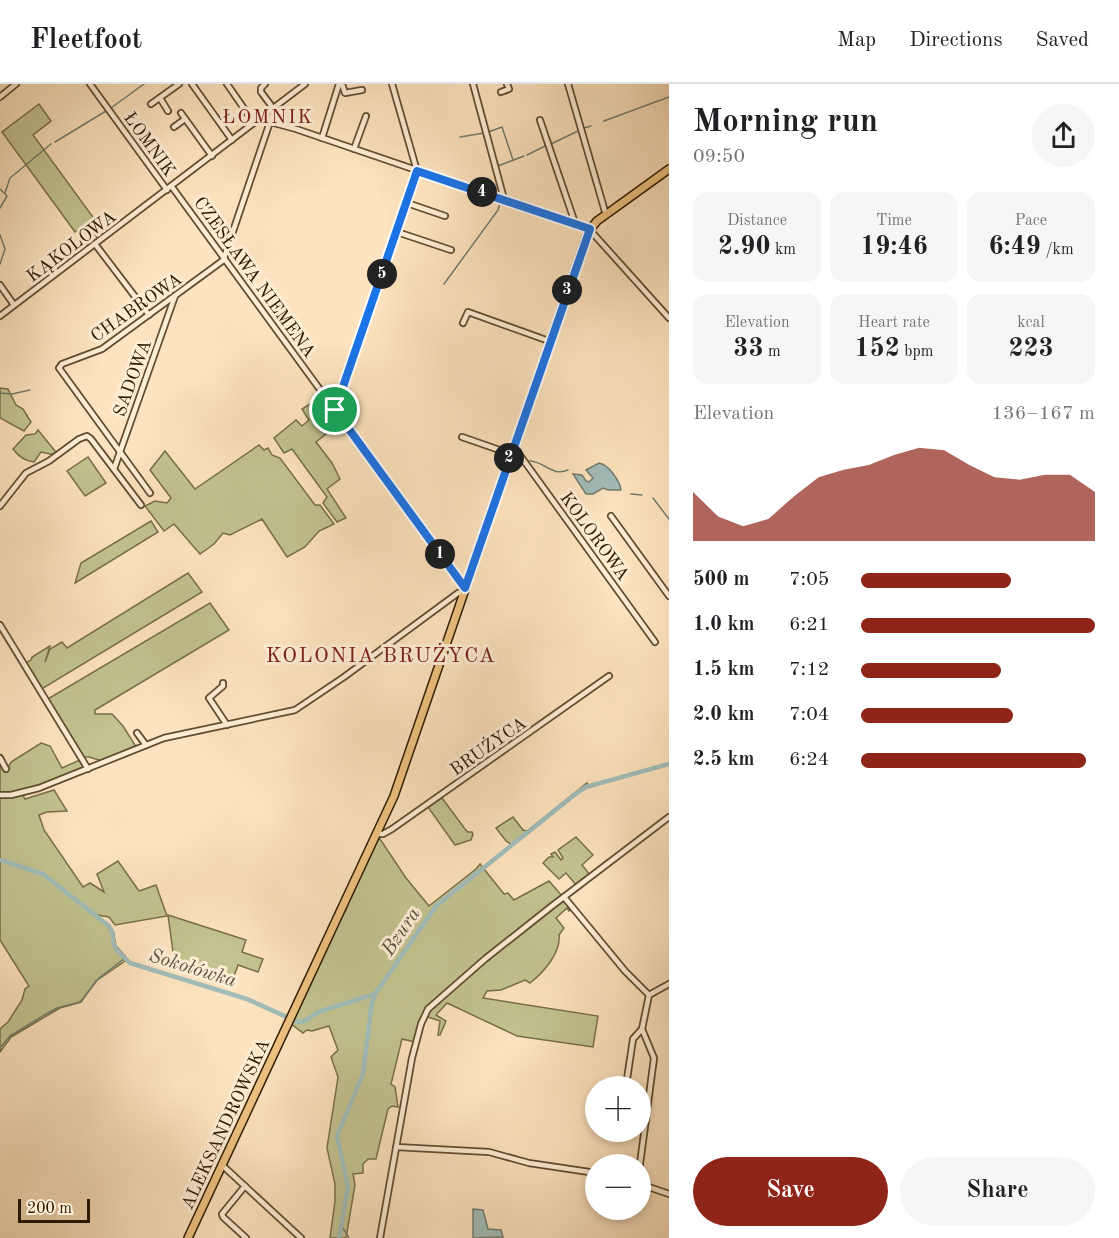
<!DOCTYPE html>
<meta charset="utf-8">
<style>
:root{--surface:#fff;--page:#f6f6f6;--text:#202124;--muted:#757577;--line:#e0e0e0;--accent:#8f2418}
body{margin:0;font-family:"Old Standard TT",serif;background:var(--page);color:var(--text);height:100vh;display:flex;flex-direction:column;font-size:22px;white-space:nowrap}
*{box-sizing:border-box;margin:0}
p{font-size:20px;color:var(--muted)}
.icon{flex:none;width:33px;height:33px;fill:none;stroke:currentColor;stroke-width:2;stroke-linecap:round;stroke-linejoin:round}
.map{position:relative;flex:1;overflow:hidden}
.side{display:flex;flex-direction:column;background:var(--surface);width:450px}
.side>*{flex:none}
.fabs{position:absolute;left:585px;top:992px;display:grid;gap:12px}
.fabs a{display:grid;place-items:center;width:66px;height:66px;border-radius:50%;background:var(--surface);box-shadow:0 3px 9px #0003;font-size:30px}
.scale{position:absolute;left:18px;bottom:15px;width:72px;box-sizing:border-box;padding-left:6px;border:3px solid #2d1b01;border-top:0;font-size:16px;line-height:21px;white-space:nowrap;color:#2d1b01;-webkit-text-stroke:4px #feedd5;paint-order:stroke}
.pin{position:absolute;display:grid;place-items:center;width:51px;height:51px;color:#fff;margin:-26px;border:3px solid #fff;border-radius:50%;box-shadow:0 2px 6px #0007}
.km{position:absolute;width:30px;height:30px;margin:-15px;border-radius:50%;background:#222;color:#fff;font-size:16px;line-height:30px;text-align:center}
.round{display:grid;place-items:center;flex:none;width:63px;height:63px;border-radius:32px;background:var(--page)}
.overview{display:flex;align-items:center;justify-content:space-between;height:102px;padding:0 24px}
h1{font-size:33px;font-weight:800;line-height:45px}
.metrics{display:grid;grid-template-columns:repeat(3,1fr);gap:9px;height:102px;padding:6px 24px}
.metrics div{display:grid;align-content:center;border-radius:15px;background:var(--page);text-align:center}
.metrics b{font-size:26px;font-weight:800}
.metrics small{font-size:16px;font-weight:400}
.metrics p{font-size:16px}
.chart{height:168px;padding:12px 24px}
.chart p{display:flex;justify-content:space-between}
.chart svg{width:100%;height:108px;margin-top:6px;fill:var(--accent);opacity:.7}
.button{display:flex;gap:12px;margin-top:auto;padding:12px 24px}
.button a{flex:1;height:69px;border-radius:36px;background:var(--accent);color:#fff;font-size:24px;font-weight:800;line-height:69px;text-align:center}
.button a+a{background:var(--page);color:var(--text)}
ul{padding:0 24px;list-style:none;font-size:20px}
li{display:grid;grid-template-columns:96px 72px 1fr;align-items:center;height:45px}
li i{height:15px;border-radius:8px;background:var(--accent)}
header{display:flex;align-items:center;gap:36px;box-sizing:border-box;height:84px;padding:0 30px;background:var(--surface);border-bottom:2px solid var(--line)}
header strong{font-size:28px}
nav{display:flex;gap:33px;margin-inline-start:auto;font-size:21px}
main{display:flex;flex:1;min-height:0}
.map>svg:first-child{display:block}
</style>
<header>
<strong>Fleetfoot</strong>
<nav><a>Map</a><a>Directions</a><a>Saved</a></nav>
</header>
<main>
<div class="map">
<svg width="669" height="1154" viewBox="0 0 669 1154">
<rect width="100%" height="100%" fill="#fde3bf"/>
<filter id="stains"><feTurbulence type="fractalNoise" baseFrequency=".00333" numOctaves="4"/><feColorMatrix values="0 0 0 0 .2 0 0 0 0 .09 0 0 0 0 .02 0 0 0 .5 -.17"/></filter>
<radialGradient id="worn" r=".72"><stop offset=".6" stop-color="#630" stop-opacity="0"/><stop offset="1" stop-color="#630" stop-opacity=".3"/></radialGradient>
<!-- green -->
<g fill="#c2c390" stroke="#786f48" stroke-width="1.5">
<path d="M39,20L51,37L33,51L106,151L99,156L87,140L75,148L2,48Z"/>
<path d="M0,304L8,305L16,321L23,325L31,338L24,347L0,334Z"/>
<path d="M310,320L320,335L318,337L327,349L316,358L332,379L340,395L327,405L346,434L337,438L323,419L327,413L292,365L284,369L274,354L296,336L302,342L309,336L302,325Z"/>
<path d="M38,346L55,367V371L41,368L34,378C26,377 18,372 13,365L26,351L35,350Z"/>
<path d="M259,361L264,366L268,364L272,371L280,374L315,421H320L334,440L319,447L305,463L287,473L262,435L230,451L223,449L214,460L200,470L174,440L164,447L145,422L155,417L167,419L171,414L150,386L165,367L195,405Z"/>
<path d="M88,373L106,399L85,412L67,387Z"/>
<path d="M151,437L158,448L75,499L81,479Z"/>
<path d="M188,489L202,508L40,606L26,579L31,576L32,573L50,562L45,578L50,565L62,558L67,564Z"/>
<path d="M210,519L229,546L95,626V630H112L123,642L135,661L134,663L102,677L89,673H84L46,616Z"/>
<path d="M41,659L50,662L62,684L80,676L86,684L21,708L25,715L54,706L67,727L47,728L39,731L44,746L83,803L90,799L104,808L97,790L118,777L139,807L156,801L167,832L115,841L109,833L98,831L114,851L116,862L126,873L125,877L96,897L81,918L60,924L11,953L0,968V945L8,938L22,916L25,905L29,902L0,856V675L7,686L11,678Z"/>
<path d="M587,699L589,703L578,708L512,761L506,757L496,744L513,733L523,746L527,747Z"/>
<path d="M442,714L465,745L468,748H472L473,750L471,756L455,761L428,723Z"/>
<path d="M576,753L593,771L582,781L591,792L577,802L566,789L559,795L543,779L549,773H553L551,770L555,768L561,776L563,774L558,766Z"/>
<path d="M378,755H380L406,794L429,822L476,785L480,780L504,810L508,809L514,816L549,797L563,813L561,817L565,818L571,826L569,827L567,824L556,834L564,844L559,851C561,869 543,889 530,899L525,896L501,906L487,907L483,914L598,932L593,963L517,952L447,919L436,931L446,937L440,951H438L440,937L428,933L421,940L415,958L402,955L391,1000L395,1003L398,1023L392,1022L388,1025L376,1075H368L363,1080V1089L353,1090L355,1101L346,1154H330L335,1117V1100L327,1064L338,993L331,973L338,966L329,942L312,947L307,946L303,949L290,939L342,830L346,826L345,824Z"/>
<path d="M168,831L246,856L242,868L263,875L258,888L238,881L233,895L174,875Z"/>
</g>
<!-- water -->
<g fill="#a1bdb9" stroke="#737c6f" stroke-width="1.5">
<path d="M599,379C608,380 620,397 621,406H608L603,404L593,410H586L573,390L582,391L586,397L589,398L593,394L586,386Z"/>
<path d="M473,1125L483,1126L488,1145L501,1146L503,1153L473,1154Z"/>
</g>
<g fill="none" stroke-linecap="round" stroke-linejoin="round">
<!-- stream -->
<g stroke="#737c6f" stroke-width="1.5">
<path d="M111,24L144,0"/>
<path d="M604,37L669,13"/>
<path d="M584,44L591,42"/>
<path d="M488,48L502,43L513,76"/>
<path d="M460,53L484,49"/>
<path d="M55,58L106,27"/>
<path d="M551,60L580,46"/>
<path d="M527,71L547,61"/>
<path d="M498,82L524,72"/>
<path d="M0,105L7,112L0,124"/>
<path d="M5,109L10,94L51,60"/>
<path d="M0,151L5,165L0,180"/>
<path d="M444,200L498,126L500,118"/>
<path d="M0,309L12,310L30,306"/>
<path d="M528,377C544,376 551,393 568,386"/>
<path d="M631,410L642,411"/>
<path d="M653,414L669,435"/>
<path d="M0,964L10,952L46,930L57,924L80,918L99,894L125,874"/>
<path d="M341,1141L349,1154"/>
</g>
<!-- river -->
<g stroke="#a1bdb9" stroke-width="4.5">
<path d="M0,776L43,790L109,842L113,849V857L116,865L130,879L247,915L298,938L305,937L318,928L375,910"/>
<path d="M339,1154L348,1103L337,1052L363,990L372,918L375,910L436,822L578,708L586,703L669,680"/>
</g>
<!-- minor casing -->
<g stroke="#614d30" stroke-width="8">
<g id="minor">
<path d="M90,0L167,106"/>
<path d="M192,0L232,56"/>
<path d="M227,0L254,39"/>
<path d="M265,0L261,4V8L273,24"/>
<path d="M342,0L345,9L362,6"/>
<path d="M473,0L504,115"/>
<path d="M568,0L606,131"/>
<path d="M501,8L509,5L507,0"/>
<path d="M0,13L16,0"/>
<path d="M160,14L168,27"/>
<path d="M151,20L179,0"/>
<path d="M181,29L212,72"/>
<path d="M259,35L296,45L589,145L669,234"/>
<path d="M540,36L575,139"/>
<path d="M174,43L185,35"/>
<path d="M322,54L339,0"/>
<path d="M354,65L366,32"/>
<path d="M172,103L465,504"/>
<path d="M407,119L445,132"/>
<path d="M397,148L451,166"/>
<path d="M95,160L149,231"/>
<path d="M224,174L275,23"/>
<path d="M0,201L14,221"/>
<path d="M0,232L305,0"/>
<path d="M463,239L468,228L549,257"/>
<path d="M335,326L417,87L392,0"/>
<path d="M462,353L511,370"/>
<path d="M514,363L655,558"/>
<path d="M114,385L175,212"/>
<path d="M150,409L59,284L62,280L102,265L225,175"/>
<path d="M0,422L26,389L49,377L79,355L87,352L91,355L141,421"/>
<path d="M611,432L669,512"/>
<path d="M0,541L88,685"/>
<path d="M223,599V602L209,614L227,641"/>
<path d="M137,649L146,661"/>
<path d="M0,674L6,685"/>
<path d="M0,711H11L39,704L164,654L295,626L344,593L458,509L463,508"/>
<path d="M377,750H383L392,745L609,592"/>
<path d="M564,813L625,887L649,911"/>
<path d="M626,1002L633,955L642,945"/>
<path d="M620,1050V1047"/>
<path d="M396,1063L489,1068L529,1079L596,1089"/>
<path d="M640,1080L654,974L642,945L649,911L669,900"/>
<path d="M222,1081L301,1154"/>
<path d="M640,1100L669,1110"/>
<path d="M245,1102L222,1130L223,1133L246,1154"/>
<path d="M380,1154L412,974L421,940L428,925L485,875L552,822L669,733"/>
</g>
</g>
<!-- major casing -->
<g stroke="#2d1b01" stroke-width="10">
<path id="major" d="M188,1154L394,712L588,148L597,137L669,85"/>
</g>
<!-- minor -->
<use href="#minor" stroke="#feedd5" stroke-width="4.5"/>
<!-- major -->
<use href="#major" stroke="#eec280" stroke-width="7"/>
</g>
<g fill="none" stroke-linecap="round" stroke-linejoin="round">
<!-- route casing -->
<g stroke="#fff" stroke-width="12">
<path id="route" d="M417,87L590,145L465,504L335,326Z"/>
</g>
<!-- route -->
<use href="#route" stroke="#1a73e8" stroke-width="8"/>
</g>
<g text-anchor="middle" stroke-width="6" stroke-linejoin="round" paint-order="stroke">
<!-- street labels -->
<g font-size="18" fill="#2d1b01" stroke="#feedd5">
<text transform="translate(150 60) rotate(54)" y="6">ŁOMNIK</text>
<text transform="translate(71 162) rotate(-37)" y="6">KĄKOLOWA</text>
<text transform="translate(255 193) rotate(54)" y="6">CZESŁAWA NIEMENA</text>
<text transform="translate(136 223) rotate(-35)" y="6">CHABROWA</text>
<text transform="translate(132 294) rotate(-70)" y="6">SADOWA</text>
<text transform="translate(595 452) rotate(54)" y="6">KOLOROWA</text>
<text transform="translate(488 662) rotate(-35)" y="6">BRUŻYCA</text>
<text transform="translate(225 1040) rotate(-65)" y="6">ALEKSANDROWSKA</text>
</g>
<!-- neighbourhood labels -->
<g font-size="20" letter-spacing="1.5" fill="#7a1f14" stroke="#feedd5">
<text x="268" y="39">ŁOMNIK</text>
</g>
<!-- water labels -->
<g font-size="20" font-style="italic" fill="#565441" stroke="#feedd5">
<text transform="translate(400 847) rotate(-56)" y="7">Bzura</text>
<text transform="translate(193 883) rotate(17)" y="7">Sokołówka</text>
</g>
<!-- quarter labels -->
<g font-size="21" letter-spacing="1.5" fill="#7a1f14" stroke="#feedd5">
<text x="381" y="578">KOLONIA BRUŻYCA</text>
</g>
</g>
<rect width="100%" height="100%" filter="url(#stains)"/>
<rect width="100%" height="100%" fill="url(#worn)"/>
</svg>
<div class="fabs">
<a>+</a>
<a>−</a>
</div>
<div class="scale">200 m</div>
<div class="pin" style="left:335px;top:326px;background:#1e9e55"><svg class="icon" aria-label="arrive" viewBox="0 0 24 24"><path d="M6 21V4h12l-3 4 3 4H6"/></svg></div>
<b class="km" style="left:440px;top:470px">1</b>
<b class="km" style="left:509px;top:374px">2</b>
<b class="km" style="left:567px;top:206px">3</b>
<b class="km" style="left:482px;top:108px">4</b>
<b class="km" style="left:382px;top:190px">5</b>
</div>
<section class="side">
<div class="overview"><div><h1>Morning run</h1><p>09:50</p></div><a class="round"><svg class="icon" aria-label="share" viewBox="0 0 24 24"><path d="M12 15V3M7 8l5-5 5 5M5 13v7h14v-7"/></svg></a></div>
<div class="metrics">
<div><p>Distance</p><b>2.90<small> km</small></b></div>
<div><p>Time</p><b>19:46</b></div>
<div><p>Pace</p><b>6:49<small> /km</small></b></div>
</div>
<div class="metrics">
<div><p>Elevation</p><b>33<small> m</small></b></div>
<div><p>Heart rate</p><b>152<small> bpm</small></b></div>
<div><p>kcal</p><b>223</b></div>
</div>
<div class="chart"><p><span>Elevation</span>136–167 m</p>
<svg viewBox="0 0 160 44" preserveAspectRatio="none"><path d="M0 44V24L10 34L20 38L30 35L40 26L50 18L60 15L70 13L80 9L90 6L100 7L110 13L120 18L130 19L140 17L150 17L160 24V44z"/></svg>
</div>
<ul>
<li><b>500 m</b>7:05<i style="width:64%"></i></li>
<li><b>1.0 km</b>6:21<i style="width:100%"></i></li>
<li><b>1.5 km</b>7:12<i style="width:60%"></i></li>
<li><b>2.0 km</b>7:04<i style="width:65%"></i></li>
<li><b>2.5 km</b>6:24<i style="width:96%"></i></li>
</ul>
<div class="button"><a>Save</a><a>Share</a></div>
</section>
</main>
